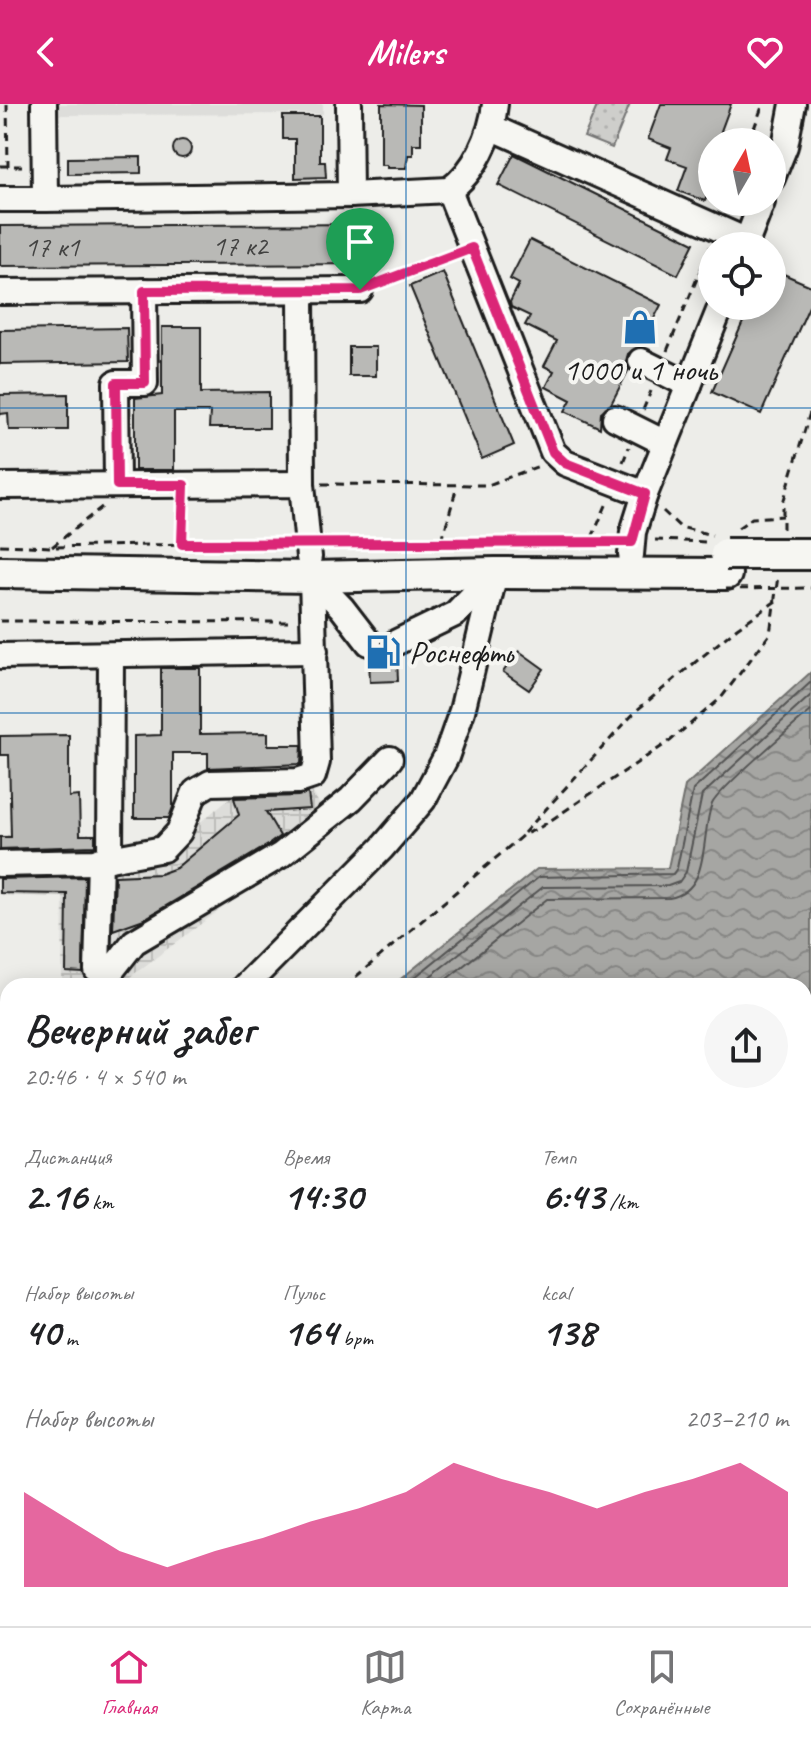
<!DOCTYPE html>
<html lang="ru">
<meta charset="utf-8">
<style>
:root{--surface:#fff;--page:#f6f6f6;--text:#202124;--muted:#757577;--line:#e0e0e0;--accent:#db2777}
body{margin:0;font-family:Caveat,sans-serif;background:var(--page);color:var(--text);height:100vh;display:flex;flex-direction:column;font-size:30px;white-space:nowrap}
*{box-sizing:border-box;margin:0}
p{font-size:26px;color:var(--muted)}
.icon{flex:none;width:44px;height:44px;fill:none;stroke:currentColor;stroke-width:2;stroke-linecap:round;stroke-linejoin:round}
.map{position:relative;flex:1;overflow:hidden}
.panel{position:absolute;left:0px;top:874px;width:812px;height:648px;display:flex;flex-direction:column;background:var(--surface);border-radius:24px 24px 0 0;box-shadow:0 4px 20px #0003}
.panel>*{flex:none}
.needle{width:52px;rotate:9deg}
.controls{position:absolute;left:698px;top:24px;display:grid;gap:16px}
.controls a{display:grid;place-items:center;width:88px;height:88px;border-radius:50%;background:var(--surface);box-shadow:0 4px 20px #0003;font-size:40px}
.pin{position:absolute;display:grid;place-items:center;width:68px;height:68px;color:#fff;margin:-82px -34px;border-radius:50% 50% 50% 0;rotate:-45deg;box-shadow:0 0 8px #0007}
.pin .icon{rotate:45deg}
.round{display:grid;place-items:center;flex:none;width:84px;height:84px;border-radius:42px;background:var(--page)}
.head{display:flex;align-items:center;justify-content:space-between;height:136px;padding:0 24px}
h1{font-size:44px;font-weight:700;line-height:60px}
.stats{display:grid;grid-template-columns:repeat(3,1fr);gap:12px;height:136px;padding:8px 24px}
.stats div{display:grid;align-content:center}
.stats b{font-size:40px;font-weight:700}
.stats small{font-size:22px;font-weight:400}
.stats p{font-size:22px}
.chart{height:224px;padding:16px 24px}
.chart p{display:flex;justify-content:space-between}
.chart svg{width:100%;height:144px;margin-top:8px;fill:var(--accent);opacity:.7}
header{display:flex;justify-content:space-between;align-items:center;height:104px;padding:0 24px;background:var(--accent);color:#fff;font-size:36px;font-weight:700}
.tab-bar{display:flex;justify-content:space-around;align-items:center;height:112px;border-top:2px solid var(--line);background:var(--surface);font-size:22px;color:var(--muted)}
.tab-bar a{display:grid;justify-items:center;gap:4px}
.tab-bar .active{color:var(--accent)}
.map>svg:first-child{display:block}
</style>
<header><svg class="icon" aria-label="back" viewBox="0 0 24 24"><path d="M15 5l-7 7 7 7"/></svg>Milers<svg class="icon" aria-label="heart" viewBox="0 0 24 24"><path d="M12 20l-8-8c-3-5 5-10 8-4 3-6 11-1 8 4z"/></svg></header>
<div class="map">
<svg width="811" height="1522" viewBox="0 0 811 1522">
<defs>
<pattern id="industrial-grid" width="8" height="8" patternUnits="userSpaceOnUse" patternTransform="scale(2)"><rect width="8" height="8" fill="#ddddda"/><path d="M0 4h8M4 0v8" fill="none" stroke="#bdbdba"/></pattern>
<pattern id="grass-dots" width="8" height="8" patternUnits="userSpaceOnUse" patternTransform="scale(2)"><rect width="8" height="8" fill="#cececb"/><path d="M2 2h.1M6 6h.1" fill="none" stroke="#b0b0ae" stroke-width="1.8" stroke-linecap="round"/></pattern>
<pattern id="water-waves" width="16" height="10" patternUnits="userSpaceOnUse" patternTransform="scale(2)"><rect width="16" height="10" fill="#a6a6a3"/><path d="M0 5q4-4 8 0t8 0" fill="none" stroke="#868684"/></pattern>
</defs>
<rect width="100%" height="100%" fill="#edede9"/>
<filter id="ink" filterUnits="userSpaceOnUse"><feTurbulence type="fractalNoise" baseFrequency=".0125" numOctaves="2"/><feDisplacementMap in="SourceGraphic" scale="16" xChannelSelector="R" yChannelSelector="G"/><feConvolveMatrix kernelMatrix="1 2 1 2 8 2 1 2 1" color-interpolation-filters="sRGB"/></filter>
<g filter="url(#ink)">
<!-- built -->
<path fill="#ddddda" d="M54,0H323V10L54,11Z"/>
<!-- industrial -->
<path fill="url(#industrial-grid)" d="M308,680L332,722L118,882L62,879L63,793L0,791V731L101,729V750L164,749L235,689Z"/>
<!-- grass -->
<path fill="url(#grass-dots)" stroke="#757574" stroke-width="2" d="M598,0H630L612,44L584,33Z"/>
<!-- water -->
<g fill="url(#water-waves)" stroke="#6f6f6d" stroke-width="2">
<path d="M811,568V1305L804,1316V882H392L537,765L668,764L685,682Z"/>
<path d="M231,1514H711L708,1522H240Z"/>
</g>
<g fill="none" stroke-linecap="round" stroke-linejoin="round">
<!-- shore -->
<g stroke="#535352" stroke-width="2">
<path d="M404,882L539,773L673,770L677,764L693,686L811,578"/>
<path d="M418,882L543,783L668,782L679,778L686,768L702,691L811,591"/>
<path d="M438,882L547,795L669,794C712,787 700,730 712,700C718,686 795,620 811,607"/>
</g>
</g>
<!-- building -->
<g fill="#b9b9b6" stroke="#1c1c1c" stroke-width="2">
<path d="M381,0L421,1V40H413V51H408L406,64H387V61H381Z"/>
<path d="M661,0H731L721,27L748,38H712V80L705,97L678,87L687,62L667,55L671,44L648,35Z"/>
<path d="M283,12H320V58H325L326,73L295,74V35H283Z"/>
<circle cx="182" cy="45" r="9"/>
<path d="M514,50L694,139L678,171L498,81Z"/>
<path d="M141,53V69L68,70V54Z"/>
<path d="M376,120V160L0,162V122Z"/>
<path d="M530,136L661,201L640,242L628,250L626,257L629,265L611,300L601,308L600,324L565,307L571,296L546,283L554,267L544,262L557,237L525,221L530,212L511,203L510,198L519,180L510,175Z"/>
<path d="M772,165L811,182V198L761,310L712,288L750,202H772Z"/>
<path d="M443,168L514,341L482,355L410,182Z"/>
<path d="M162,223H201V289L269,288V324H209L210,308H174V366H135V294L162,291Z"/>
<path d="M127,224L128,258L0,260V226Z"/>
<rect x="349" y="243" width="27" height="29"/>
<path d="M68,290V326H9L8,309L0,310V291Z"/>
<path d="M383,543L389,551L397,553L398,577L370,578L369,554L377,551Z"/>
<path d="M519,547L544,565L529,586L503,568Z"/>
<path d="M161,564H200V630L268,629V641H302L301,660L208,664V649H173V703L169,714H134V632L161,631Z"/>
<path d="M69,631V693L79,692L80,731H95V742L0,745V733H11L9,651H0V632Z"/>
<path d="M308,689L310,705L266,708L280,732L268,741L144,815L113,826L115,772L160,770L176,764L239,711L234,694L298,692Z"/>
<path d="M85,773L83,869L66,868L67,790L0,789V775Z"/>
</g>
<g fill="none" stroke-linecap="round" stroke-linejoin="round">
<!-- minor casing -->
<g stroke="#1c1c1c" stroke-width="30">
<g id="minor">
<path d="M44,0L45,95L350,91L449,86C475,68 492,31 495,0"/>
<path d="M349,0L350,91"/>
<path d="M491,23L747,137"/>
<path d="M772,74L785,42L793,0"/>
<path d="M449,86L553,348L565,359L645,390"/>
<path d="M0,95H45"/>
<path d="M745,142L762,98"/>
<path d="M301,187L302,380"/>
<path d="M0,188L360,186"/>
<path d="M641,257L689,281"/>
<path d="M615,314L665,339"/>
<path d="M117,381L116,279H145L144,187"/>
<path d="M0,382L302,380L309,453"/>
<path d="M631,451L633,428L645,390L721,202"/>
<path d="M312,473L342,504L369,539"/>
<path d="M397,538L455,510L493,471"/>
<path d="M0,552L315,547"/>
<path d="M110,755L111,551"/>
<path d="M100,756L97,866L108,871L134,838L281,751L351,695L390,655"/>
<path d="M0,760L94,758L163,745L179,728L195,688L210,679L298,677L313,672L317,658L312,473"/>
<path d="M245,882L382,744L423,696L446,653L462,607L495,469"/>
<path d="M0,1116L8,1119"/>
<path d="M37,1514V1522"/>
<path d="M191,1514L201,1522"/>
</g>
</g>
<!-- major casing -->
<g stroke="#1c1c1c" stroke-width="36">
<path id="major" d="M0,468L312,473L495,469L726,470"/>
</g>
<!-- path -->
<g stroke="#1c1c1c" stroke-width="3" stroke-dasharray="8 6" stroke-linecap="butt">
<path d="M7,0L8,62"/>
<path d="M749,38L763,0"/>
<path d="M0,62H25"/>
<path d="M379,179L454,151"/>
<path d="M667,247L710,143"/>
<path d="M643,306L651,287"/>
<path d="M623,358L629,343"/>
<path d="M322,380L488,381L539,362"/>
<path d="M663,407L680,423L712,431"/>
<path d="M738,424L752,414L783,412"/>
<path d="M783,425V399L811,305"/>
<path d="M442,436L457,382"/>
<path d="M591,436L611,437"/>
<path d="M655,436L707,438"/>
<path d="M327,437L591,436L607,399"/>
<path d="M182,440L183,400"/>
<path d="M0,441L52,443L288,438"/>
<path d="M52,443L102,403"/>
<path d="M0,517L292,518"/>
<path d="M524,729L637,606L737,524L776,497"/>
<path d="M345,882L523,731L539,724L670,637L721,594L770,530L778,472"/>
<path d="M131,1514L138,1522"/>
<path d="M104,1522V1514"/>
</g>
<!-- minor -->
<use href="#minor" stroke="#f6f6f2" stroke-width="24"/>
<!-- major -->
<use href="#major" stroke="#f6f6f2" stroke-width="30"/>
<!-- major-bridge casing -->
<g stroke="#1c1c1c" stroke-width="36" stroke-linecap="butt">
<path id="major-bridge" d="M726,450H811"/>
</g>
<!-- path-bridge -->
<path stroke="#1c1c1c" stroke-width="3" stroke-dasharray="8 6" stroke-linecap="butt" d="M726,485L811,484"/>
<!-- major-bridge -->
<use href="#major-bridge" stroke="#f6f6f2" stroke-width="30"/>
</g>
</g>
<g fill="none" stroke-linecap="round" stroke-linejoin="round" filter="url(#ink)">
<!-- route casing -->
<g stroke="#fff" stroke-width="16">
<path id="route" d="M472,144L553,348L565,359L645,390L632,438L182,440L184,381H117L116,279H145L144,187L360,186Z"/>
</g>
<!-- route -->
<use href="#route" stroke="#db2777" stroke-width="10"/>
</g>
<!-- grid -->
<path fill="none" stroke="#1f6fb2" stroke-width="2" stroke-opacity="0.55" d="M406,0V882M0,304H811M0,609H811M0,913H8M804,913H811M0,1218H8M804,1218H811M406,1514V1522"/>
<!-- icons -->
<defs>
<g id="shop-bare" transform="scale(2.76)"><path d="M-5-2.5h2.3a2.7 3.5 0 0 1 5.4 0H5L5.5 6h-11ZM-1.5-2.5h3a1.5 2.3 0 0 0-3 0Z" fill="#1f6fb2" stroke="#f6f6f2" stroke-width="2.5" paint-order="stroke"/></g>
<g id="fuel-bare" transform="scale(2.76)"><path d="M-5.5-6h7V0h2V4h1.3V-2.5L3-4.5l.8-.8L6-3V5H2.5V1h-1V6h-7ZM-4.2-4.7v3.2H.2V-4.7Z" fill="#1f6fb2" stroke="#f6f6f2" stroke-width="2.5" paint-order="stroke"/></g>
</defs>
<g fill-rule="evenodd">
<use href="#shop-bare" x="640" y="223"/>
<use href="#fuel-bare" x="383" y="548"/>
</g>
<g text-anchor="middle" stroke-width="8" stroke-linejoin="round" paint-order="stroke">
<!-- number labels -->
<g font-size="28" fill="#434342">
<text x="240" y="151">17 к2</text>
<text x="52" y="152">17 к1</text>
</g>
<!-- poi labels -->
<g font-size="32" fill="#1c1c1c" stroke="#f6f6f2">
<text x="640" y="276">1000 и 1 ночь</text>
<text x="409" y="559" text-anchor="start">Роснефть</text>
</g>
</g>
</svg>
<div class="controls">
<a><svg class="needle" viewBox="-14 -14 28 28"><path d="M0-13l5 13h-10z" fill="#e53935"/><path d="M0 13l5-13h-10z" fill="#757577"/></svg></a>
<a><svg class="icon" aria-label="locate" viewBox="0 0 24 24"><circle cx="12" cy="12" r="6"/><path d="M12 2v4M12 18v4M2 12h4M18 12h4"/></svg></a>
</div>
<div class="pin" style="left:360px;top:186px;background:#1e9e55"><svg class="icon" aria-label="arrive" viewBox="0 0 24 24"><path d="M6 21V4h12l-3 4 3 4H6"/></svg></div>
<section class="panel">
<div class="head"><div><h1>Вечерний забег</h1><p>20:46 · 4 × 540 m</p></div><a class="round"><svg class="icon" aria-label="share" viewBox="0 0 24 24"><path d="M12 15V3M7 8l5-5 5 5M5 13v7h14v-7"/></svg></a></div>
<div class="stats">
<div><p>Дистанция</p><b>2.16<small> km</small></b></div>
<div><p>Время</p><b>14:30</b></div>
<div><p>Темп</p><b>6:43<small> /km</small></b></div>
</div>
<div class="stats">
<div><p>Набор высоты</p><b>40<small> m</small></b></div>
<div><p>Пульс</p><b>164<small> bpm</small></b></div>
<div><p>kcal</p><b>138</b></div>
</div>
<div class="chart"><p><span>Набор высоты</span>203–210 m</p>
<svg viewBox="0 0 160 44" preserveAspectRatio="none"><path d="M0 44V15L10 24L20 33L30 38L40 33L50 29L60 24L70 20L80 15L90 6L100 11L110 15L120 20L130 15L140 11L150 6L160 15V44z"/></svg>
</div>
</section>
</div>
<nav class="tab-bar">
<a class="active"><svg class="icon" aria-label="home" viewBox="0 0 24 24"><path d="M3 11l9-7 9 7M6 9v11h12V9"/></svg>Главная</a>
<a><svg class="icon" aria-label="map" viewBox="0 0 24 24"><path d="M3 6l6-2 6 2 6-2v14l-6 2-6-2-6 2zM9 4v14M15 6v14"/></svg>Карта</a>
<a><svg class="icon" aria-label="saved" viewBox="0 0 24 24"><path d="M7 4h10v16l-5-4-5 4z"/></svg>Сохранённые</a>
</nav>
